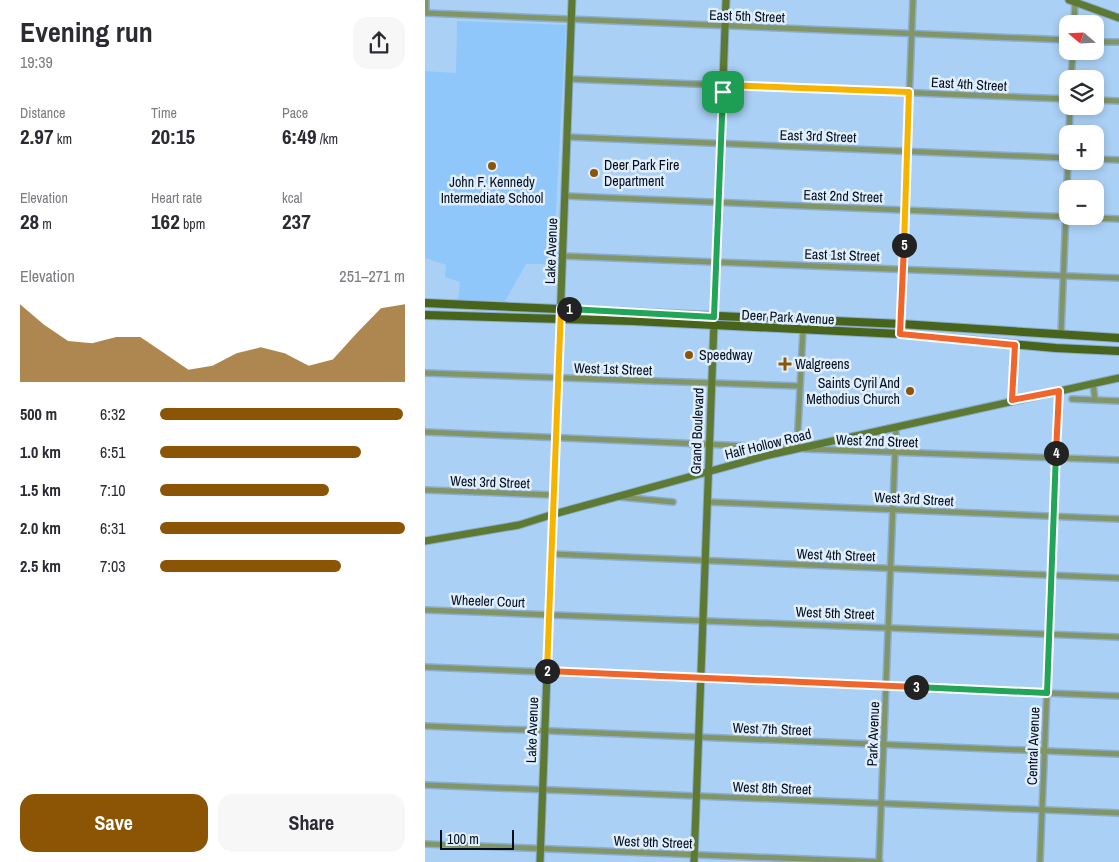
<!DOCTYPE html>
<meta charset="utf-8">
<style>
:root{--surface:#fff;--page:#f7f7f7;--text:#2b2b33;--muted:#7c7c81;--accent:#8b5505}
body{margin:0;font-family:"Archivo Narrow",sans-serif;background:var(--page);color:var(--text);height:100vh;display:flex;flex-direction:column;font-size:19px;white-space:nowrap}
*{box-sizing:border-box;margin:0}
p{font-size:16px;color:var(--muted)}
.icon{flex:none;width:28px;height:28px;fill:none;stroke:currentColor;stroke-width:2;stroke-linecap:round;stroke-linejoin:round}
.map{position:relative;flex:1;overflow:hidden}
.side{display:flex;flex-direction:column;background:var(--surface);width:425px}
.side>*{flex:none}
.needle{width:32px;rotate:289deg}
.fabs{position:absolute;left:634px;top:15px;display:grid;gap:10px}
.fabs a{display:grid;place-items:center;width:45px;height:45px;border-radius:10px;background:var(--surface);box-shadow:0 2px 8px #0003;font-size:25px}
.scale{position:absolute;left:15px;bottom:12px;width:74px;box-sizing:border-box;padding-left:5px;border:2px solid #000e1d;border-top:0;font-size:14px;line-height:18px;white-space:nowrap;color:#000e1d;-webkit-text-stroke:4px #e0eefd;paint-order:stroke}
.pin{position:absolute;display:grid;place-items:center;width:42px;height:42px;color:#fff;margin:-21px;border-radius:10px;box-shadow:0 2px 8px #0006}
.km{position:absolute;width:25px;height:25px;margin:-12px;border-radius:50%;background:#222;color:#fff;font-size:14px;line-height:25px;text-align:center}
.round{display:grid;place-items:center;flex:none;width:52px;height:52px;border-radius:15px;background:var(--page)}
.headline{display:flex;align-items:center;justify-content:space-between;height:85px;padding:0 20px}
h1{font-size:28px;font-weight:800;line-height:38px}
.stats{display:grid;grid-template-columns:repeat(3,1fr);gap:8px;height:85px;padding:5px 20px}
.stats div{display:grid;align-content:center}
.stats b{font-size:21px;font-weight:800}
.stats small{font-size:14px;font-weight:400}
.stats p{font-size:14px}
.chart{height:140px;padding:10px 20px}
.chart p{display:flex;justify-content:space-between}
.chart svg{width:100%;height:90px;margin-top:5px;fill:var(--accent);opacity:.7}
.primary-button{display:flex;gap:10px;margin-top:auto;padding:10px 20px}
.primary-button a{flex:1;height:58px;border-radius:15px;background:var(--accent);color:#fff;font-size:20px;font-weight:800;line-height:58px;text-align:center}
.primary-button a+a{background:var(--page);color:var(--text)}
ul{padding:0 20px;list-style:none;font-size:16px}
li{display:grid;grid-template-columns:80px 60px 1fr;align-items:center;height:38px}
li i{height:12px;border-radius:6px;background:var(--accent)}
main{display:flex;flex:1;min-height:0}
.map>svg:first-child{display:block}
</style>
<main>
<section class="side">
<div class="headline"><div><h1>Evening run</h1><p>19:39</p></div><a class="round"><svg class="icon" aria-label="share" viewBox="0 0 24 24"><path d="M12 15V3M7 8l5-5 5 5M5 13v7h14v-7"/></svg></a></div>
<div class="stats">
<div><p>Distance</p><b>2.97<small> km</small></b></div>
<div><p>Time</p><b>20:15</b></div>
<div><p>Pace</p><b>6:49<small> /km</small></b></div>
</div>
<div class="stats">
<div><p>Elevation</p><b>28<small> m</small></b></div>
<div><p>Heart rate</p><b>162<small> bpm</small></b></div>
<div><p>kcal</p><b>237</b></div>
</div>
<div class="chart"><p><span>Elevation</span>251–271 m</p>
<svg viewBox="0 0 160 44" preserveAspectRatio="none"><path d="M0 44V6L10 16L20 24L30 25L40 22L50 22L60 30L70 38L80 36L90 30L100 27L110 30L120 36L130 33L140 20L150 8L160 6V44z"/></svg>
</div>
<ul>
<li><b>500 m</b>6:32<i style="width:99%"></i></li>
<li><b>1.0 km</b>6:51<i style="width:82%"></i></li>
<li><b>1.5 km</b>7:10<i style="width:69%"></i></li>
<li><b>2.0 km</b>6:31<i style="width:100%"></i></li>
<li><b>2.5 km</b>7:03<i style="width:74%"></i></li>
</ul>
<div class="primary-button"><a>Save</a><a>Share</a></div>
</section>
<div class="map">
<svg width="694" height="862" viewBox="0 0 694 862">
<rect width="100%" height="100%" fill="#aad0f5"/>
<!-- built -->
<path fill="#90c7fa" d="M32,21L141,25L128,264H101L80,301L33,300L35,282L20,277L21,265L0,258V71L31,73Z"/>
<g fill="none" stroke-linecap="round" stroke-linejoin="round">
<!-- street casing -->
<g stroke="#8badce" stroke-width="8">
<g id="street">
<path d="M0,13L642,40"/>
<path d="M1,13V0"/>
<path d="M649,24L650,2"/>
<path d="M670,42H694"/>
<path d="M144,79L642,99"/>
<path d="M646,79L648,51"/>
<path d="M670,100L694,101"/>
<path d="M644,134L645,106"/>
<path d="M143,137L642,158"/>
<path d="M670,159L694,160"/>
<path d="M141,196L694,219"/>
<path d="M138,256L694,278"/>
<path d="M475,334L488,0"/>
<path d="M636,334L643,161"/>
<path d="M0,373L374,386"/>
<path d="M668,383L670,400"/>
<path d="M647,399L694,401"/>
<path d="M587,400L590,345"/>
<path d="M0,432L367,448"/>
<path d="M372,448L378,330"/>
<path d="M380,449L694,460"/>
<path d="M0,490L129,495"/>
<path d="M194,497L248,502"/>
<path d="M282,502L694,519"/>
<path d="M127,554L694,578"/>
<path d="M0,610L694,637"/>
<path d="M0,667L694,696"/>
<path d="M0,726L694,754"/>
<path d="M0,785L694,813"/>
<path d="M0,844L455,862"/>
<path d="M454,862L471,428"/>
<path d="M615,862L634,391"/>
</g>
</g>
<!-- secondary casing -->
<g stroke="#8badce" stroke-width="9">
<g id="secondary">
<path d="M644,0L694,18"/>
<path d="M0,541L94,525L129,514L344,455L694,378"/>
<path d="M115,862L147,0"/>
<path d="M269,862L301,0"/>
</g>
</g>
<!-- primary casing -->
<g stroke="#8badce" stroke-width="10">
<g id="primary">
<path d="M0,303L476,324L694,338"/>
<path d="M0,315L208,321L475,334L631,348L694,351"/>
</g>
</g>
<!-- street -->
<use href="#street" stroke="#819567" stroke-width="5"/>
<!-- secondary -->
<use href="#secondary" stroke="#5d7932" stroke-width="7"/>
<!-- primary -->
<use href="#primary" stroke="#48631a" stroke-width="8"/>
</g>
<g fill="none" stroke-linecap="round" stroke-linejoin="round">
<!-- split-1 casing -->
<g stroke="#fff" stroke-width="10">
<path id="split-1" d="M144,309L289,317L298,92"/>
</g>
<!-- split-2 casing -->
<g stroke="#fff" stroke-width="10">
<path id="split-2" d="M122,671L136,308L144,309"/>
</g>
<!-- split-3 casing -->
<g stroke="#fff" stroke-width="10">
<path id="split-3" d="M122,671L491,687"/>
</g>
<!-- split-4 casing -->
<g stroke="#fff" stroke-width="10">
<path id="split-4" d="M491,687L622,693L631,453"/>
</g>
<!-- split-5 casing -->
<g stroke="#fff" stroke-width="10">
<path id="split-5" d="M479,245L475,334L590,345L587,400L634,391L631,453"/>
</g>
<!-- split-6 casing -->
<g stroke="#fff" stroke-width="10">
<path id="split-6" d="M298,92V85L484,92L479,245"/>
</g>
<!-- split-1 -->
<use href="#split-1" stroke="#22a559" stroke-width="6"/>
<!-- split-2 -->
<use href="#split-2" stroke="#f5b400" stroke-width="6"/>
<!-- split-3 -->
<use href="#split-3" stroke="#f0652b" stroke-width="6"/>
<!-- split-4 -->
<use href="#split-4" stroke="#22a559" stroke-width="6"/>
<!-- split-5 -->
<use href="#split-5" stroke="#f0652b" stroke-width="6"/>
<!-- split-6 -->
<use href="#split-6" stroke="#f5b400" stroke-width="6"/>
</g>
<!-- markers -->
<g fill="#8b5505" stroke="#e0eefd" stroke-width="2">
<circle cx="67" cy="166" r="5"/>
<circle cx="169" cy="173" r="5"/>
<circle cx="264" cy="355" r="5"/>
<path d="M357.5 356.5h5v5h5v5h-5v5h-5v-5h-5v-5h5z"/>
<circle cx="485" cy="391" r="5"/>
</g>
<g text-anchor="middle" stroke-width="5" stroke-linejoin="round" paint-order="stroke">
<!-- street labels -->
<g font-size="14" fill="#000e1d" stroke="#e0eefd">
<text transform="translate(322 16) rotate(2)" y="5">East 5th Street</text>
<text transform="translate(544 84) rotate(3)" y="5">East 4th Street</text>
<text transform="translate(393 136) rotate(2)" y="5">East 3rd Street</text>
<text transform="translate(418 196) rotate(2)" y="5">East 2nd Street</text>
<text transform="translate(126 251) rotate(-88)" y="5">Lake Avenue</text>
<text transform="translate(417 255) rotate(2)" y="5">East 1st Street</text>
<text transform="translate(363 317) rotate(3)" y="5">Deer Park Avenue</text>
<text transform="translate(188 369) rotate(2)" y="5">West 1st Street</text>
<text transform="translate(272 431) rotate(-88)" y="5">Grand Boulevard</text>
<text transform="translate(452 441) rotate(2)" y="5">West 2nd Street</text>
<text transform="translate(343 444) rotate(-14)" y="5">Half Hollow Road</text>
<text transform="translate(65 482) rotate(2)" y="5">West 3rd Street</text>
<text transform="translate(489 499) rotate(3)" y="5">West 3rd Street</text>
<text transform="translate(411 555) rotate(2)" y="5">West 4th Street</text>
<text transform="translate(63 601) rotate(2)" y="5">Wheeler Court</text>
<text transform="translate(410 613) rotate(2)" y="5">West 5th Street</text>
<text transform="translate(347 729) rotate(2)" y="5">West 7th Street</text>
<text transform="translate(107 730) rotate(-88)" y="5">Lake Avenue</text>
<text transform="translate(448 734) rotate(-88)" y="5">Park Avenue</text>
<text transform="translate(608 746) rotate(-88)" y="5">Central Avenue</text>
<text transform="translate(347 788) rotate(2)" y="5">West 8th Street</text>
<text transform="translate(228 842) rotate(2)" y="5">West 9th Street</text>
</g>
<!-- poi labels -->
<g font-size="14" fill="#000e1d" stroke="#e0eefd" text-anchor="start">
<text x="179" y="170">Deer Park Fire<tspan x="179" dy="16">Department</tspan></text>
<text x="67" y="187" text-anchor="middle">John F. Kennedy<tspan x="67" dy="16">Intermediate School</tspan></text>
<text x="274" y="360">Speedway</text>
<text x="370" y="369">Walgreens</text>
<text x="475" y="388" text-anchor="end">Saints Cyril And<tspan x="475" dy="16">Methodius Church</tspan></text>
</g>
</g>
</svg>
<div class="fabs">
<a><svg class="needle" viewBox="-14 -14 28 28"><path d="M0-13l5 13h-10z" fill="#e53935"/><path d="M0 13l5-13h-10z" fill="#7c7c81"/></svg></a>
<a><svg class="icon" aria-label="layers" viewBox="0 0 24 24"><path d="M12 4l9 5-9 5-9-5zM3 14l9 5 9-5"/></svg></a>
<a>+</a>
<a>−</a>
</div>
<div class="scale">100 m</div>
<div class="pin" style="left:298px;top:92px;background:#1e9e55"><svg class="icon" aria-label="arrive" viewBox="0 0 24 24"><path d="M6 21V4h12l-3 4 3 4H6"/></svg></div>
<b class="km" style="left:144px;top:309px">1</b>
<b class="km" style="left:122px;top:671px">2</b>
<b class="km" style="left:491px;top:687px">3</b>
<b class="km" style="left:631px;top:453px">4</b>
<b class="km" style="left:479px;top:245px">5</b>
</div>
</main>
